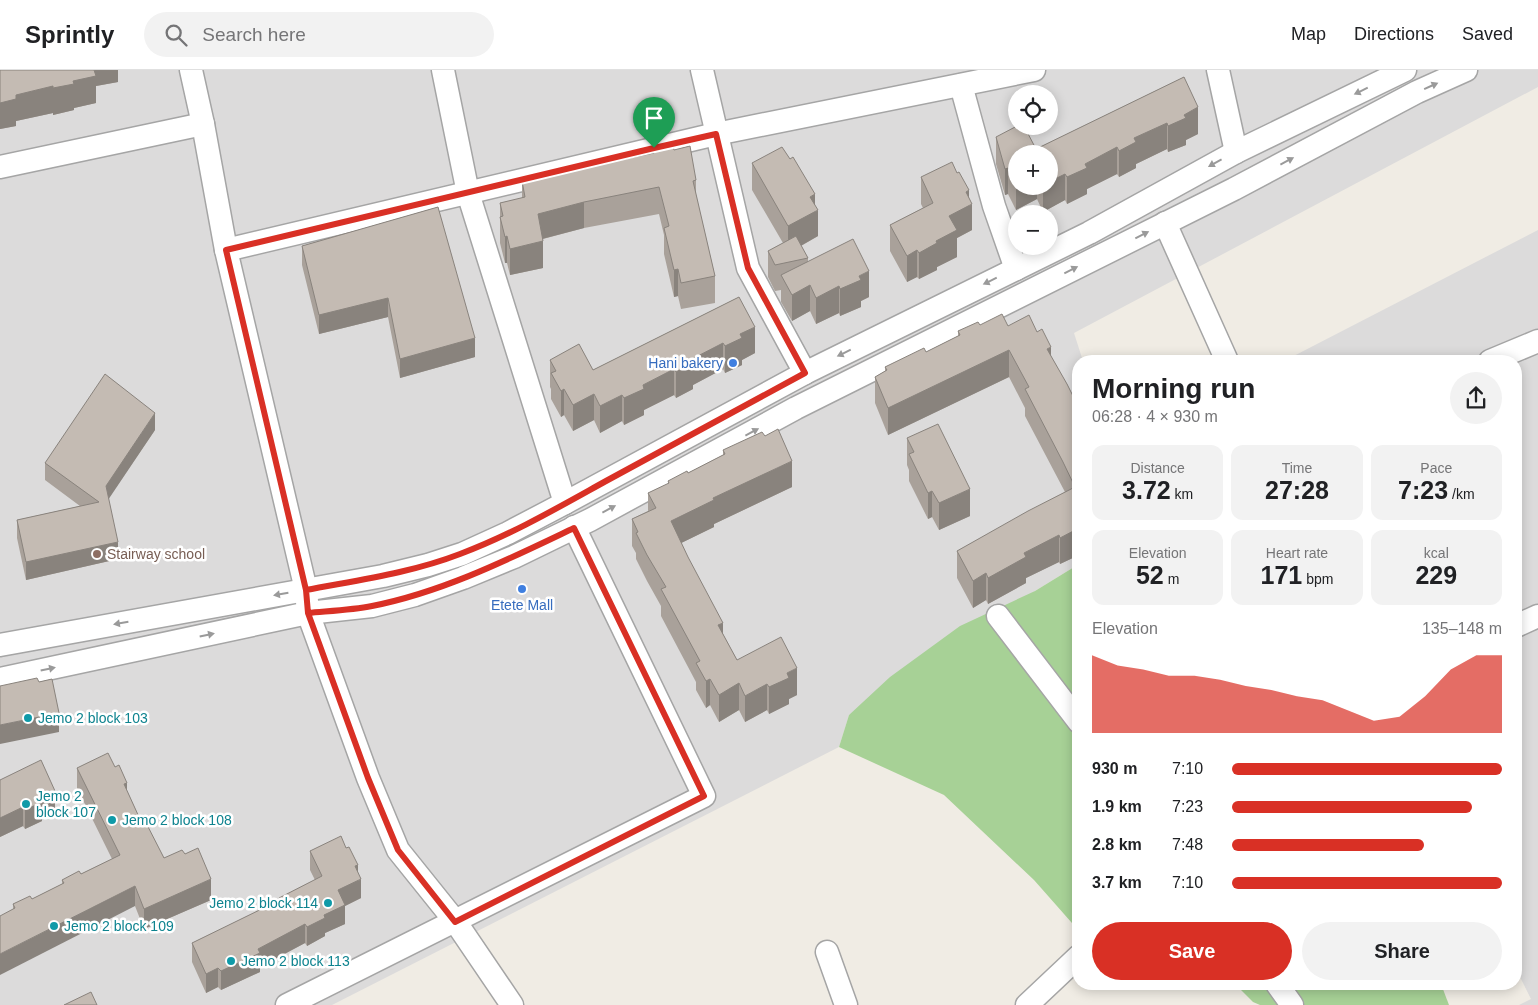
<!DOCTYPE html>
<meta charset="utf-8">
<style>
:root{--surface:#fff;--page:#f2f2f2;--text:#202124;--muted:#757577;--line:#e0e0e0;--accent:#d93025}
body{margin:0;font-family:Helvetica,sans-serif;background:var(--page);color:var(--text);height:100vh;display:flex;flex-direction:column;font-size:19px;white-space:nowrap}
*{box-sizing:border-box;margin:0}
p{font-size:16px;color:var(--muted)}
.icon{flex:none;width:28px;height:28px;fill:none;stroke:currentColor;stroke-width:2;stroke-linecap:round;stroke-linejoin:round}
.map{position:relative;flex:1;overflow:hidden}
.panel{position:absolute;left:1072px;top:285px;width:450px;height:635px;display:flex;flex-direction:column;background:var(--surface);border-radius:20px;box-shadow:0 2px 12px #0003}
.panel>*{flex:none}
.buttons{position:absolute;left:1008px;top:15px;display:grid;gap:10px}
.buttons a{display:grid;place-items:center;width:50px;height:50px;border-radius:50%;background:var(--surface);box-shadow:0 2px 12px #0003;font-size:25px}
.pin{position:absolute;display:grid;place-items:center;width:42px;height:42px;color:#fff;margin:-51px -21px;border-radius:50% 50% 50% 0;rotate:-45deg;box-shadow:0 0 5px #0007}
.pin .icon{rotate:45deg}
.round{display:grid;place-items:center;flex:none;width:52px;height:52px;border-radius:26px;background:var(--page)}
.head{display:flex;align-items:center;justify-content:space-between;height:85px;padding:0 20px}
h1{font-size:28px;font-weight:600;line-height:38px}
.metrics{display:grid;grid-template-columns:repeat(3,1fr);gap:8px;height:85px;padding:5px 20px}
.metrics div{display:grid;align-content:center;border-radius:12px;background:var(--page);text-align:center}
.metrics b{font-size:25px;font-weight:600}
.metrics small{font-size:14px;font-weight:400}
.metrics p{font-size:14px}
.chart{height:140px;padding:10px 20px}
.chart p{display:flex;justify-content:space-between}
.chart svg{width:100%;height:90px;margin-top:5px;fill:var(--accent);opacity:.7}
.primary-button{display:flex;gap:10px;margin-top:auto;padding:10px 20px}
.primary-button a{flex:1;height:58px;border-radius:30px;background:var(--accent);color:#fff;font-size:20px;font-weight:600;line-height:58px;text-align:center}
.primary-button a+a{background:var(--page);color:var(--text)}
ul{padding:0 20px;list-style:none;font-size:16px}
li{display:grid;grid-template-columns:80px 60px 1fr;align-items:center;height:38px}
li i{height:12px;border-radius:6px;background:var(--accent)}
header{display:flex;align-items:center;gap:30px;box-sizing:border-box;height:70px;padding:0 25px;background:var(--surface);border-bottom:1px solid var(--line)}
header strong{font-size:24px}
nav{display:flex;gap:28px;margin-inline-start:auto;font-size:18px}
.search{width:350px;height:45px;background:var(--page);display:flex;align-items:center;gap:12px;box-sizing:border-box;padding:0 18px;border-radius:28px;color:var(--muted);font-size:19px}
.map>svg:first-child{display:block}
</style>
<header>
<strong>Sprintly</strong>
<div class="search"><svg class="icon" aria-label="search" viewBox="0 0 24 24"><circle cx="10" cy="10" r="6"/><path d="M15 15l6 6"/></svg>Search here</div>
<nav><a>Map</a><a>Directions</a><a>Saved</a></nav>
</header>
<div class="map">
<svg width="1538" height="935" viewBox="0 0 1538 935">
<rect width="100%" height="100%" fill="#f0ece4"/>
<!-- residential -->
<g fill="#dcdbdb" fill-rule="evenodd">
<path d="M0,0H1538V17L1074,263L1083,291H1079V494L1035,521L849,645L839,677L332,935H0ZM1016,24H1049V56H1016ZM1016,84H1049V116H1016ZM1016,144H1049V176H1016Z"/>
<path d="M1538,160V935H1519L1531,929L1516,899V291H1284Z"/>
</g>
<!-- forest -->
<g fill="#a7d196">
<path d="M1079,494V861L1034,810L944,725L839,677L849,645L890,607L960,556L1035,521Z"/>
<path d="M1235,914H1441L1449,935H1260L1253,932Z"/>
</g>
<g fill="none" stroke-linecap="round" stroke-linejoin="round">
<!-- minor casing -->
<g stroke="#a5a5a5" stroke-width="25">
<g id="minor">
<path d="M191,0L203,54L226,180L306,520L308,543L368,708L398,780L455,851L512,935"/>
<path d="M443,0L468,123L565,433"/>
<path d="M702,0L748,198L805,303"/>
<path d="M1218,0L1236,82"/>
<path d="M961,15L994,136L1016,199"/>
<path d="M0,97L203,54"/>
<path d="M1165,153L1227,291"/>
<path d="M226,180L716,64L1034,0"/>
<path d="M1490,291L1538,271"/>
<path d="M998,546L1079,652"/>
<path d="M1516,556L1538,546"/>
<path d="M0,575L383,506L428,495L462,484L508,463L565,433L805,303L1089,163L1236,82L1405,0"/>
<path d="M0,609L308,543L372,536L415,525L463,508L514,487L590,450L796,338L1234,119L1417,22L1466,0"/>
<path d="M827,882L846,935"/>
<path d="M1277,914L1292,935"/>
<path d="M287,935L704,726L574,457"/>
<path d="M1027,935L1079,886"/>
</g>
</g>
<!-- minor -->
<use href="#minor" stroke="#fff" stroke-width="22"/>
</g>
<!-- wall -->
<g fill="#a9a19a" fill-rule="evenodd">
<path d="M0,0H118V12L96,16V33L74,38V40L53,45V43L16,51V56L0,59Z"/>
<path d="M1184,7L1198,64L1186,70V75L1168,82L1167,79L1136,94V98L1119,107L1117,104L1087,119V124L1067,134L1065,130L1043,142L1037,129L1016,140L1008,124L1005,125L996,94V67L1036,79ZM1016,84H1049V116H1016Z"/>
<path d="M654,79L674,80L696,110V125L715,206V233L681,239L678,226L674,227L664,184V165L659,144L584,158L543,169V198L510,205L507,193H505L500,173V133L522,128V111L543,106V103L564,101L600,92V89L620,90L654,83Z"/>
<path d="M752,93L815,134L818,166L801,176L808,188V192L869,227L861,231V237L840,246L839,243L816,254L810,241L792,251L781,232V220L775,221L768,207V181L783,173L752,120Z"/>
<path d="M921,107L969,127L972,160L957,168V187L937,197V200L919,209L917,207L907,212L890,181V155L923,138L921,134Z"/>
<path d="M438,137L475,287L400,308L388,247L319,264L302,195V176Z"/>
<path d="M739,227L755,283L742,290V295L725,303L723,299L693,315V319L676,328L674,325L644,340V345L624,355L622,351L600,363L594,350L573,361L564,345L561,347L551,329V319L550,317V290L593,300Z"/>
<path d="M980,255L1008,256L1051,286L1079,338V485L1060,494L1059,492L1026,508V513L988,534L986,530L973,538L957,508V481L1065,422L1025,346V338L1009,307L888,365L875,333V307L885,301V297L926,282L958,266V261Z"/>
<path d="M155,360L108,429L118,489L26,510L17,468V450L80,436L45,410V393Z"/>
<path d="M907,368L970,446L939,460L932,447L928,449L909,411V400L907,395Z"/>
<path d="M723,380L792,417L714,454V457L681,473L723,564L737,590L797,625L789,629V634L769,644L767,640L745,652L739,640L719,652L710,635L706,638L696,620V612L661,546V536L647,511L636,489V483L632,476V449L648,441V423L668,414V411L688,403L723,385Z"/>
<path d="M77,698L127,721L139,747L164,788L211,830L144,859L135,836L13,839V834L32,829L62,814V810L81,804L112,789L77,718Z"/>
<path d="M0,710L55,740L42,746V751L25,759L23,756L0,767Z"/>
<path d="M310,781L358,802L361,828L345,836V854L325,863V866L307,876L305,873L260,897V902L221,920L218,917L206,923L192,892V873L279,831V828L315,810L310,800Z"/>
</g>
<!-- shaded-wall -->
<g fill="#89837d">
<path d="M92,0H118V12L96,16V33L74,38V40L53,45V18L73,11Z"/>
<path d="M53,16V43L16,51V56L0,59V33L16,25Z"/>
<path d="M1198,37V64L1186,70V75L1168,82V56L1184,45Z"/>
<path d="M1167,53V79L1136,94V98L1119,107V81L1134,68Z"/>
<path d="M1117,77V104L1087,119V124L1067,134V107L1085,94Z"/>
<path d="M1008,98V124L1005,125V99Z"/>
<path d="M1065,104V130L1043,142V116H1049V112Z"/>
<path d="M1016,116H1037V129L1016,140Z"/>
<path d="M969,120V136L972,134V160L957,168V187L937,197V200L919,209V183L936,171L949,146L966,122Z"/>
<path d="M815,124V142L818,140V166L788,183V156L810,127Z"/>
<path d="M584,132V158L538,170V144Z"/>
<path d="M507,166V193H505V167Z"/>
<path d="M543,171V198L510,205V179Z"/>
<path d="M917,180V207L907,212V186Z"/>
<path d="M678,199V226L674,227V200Z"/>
<path d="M869,201V227L861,231V237L840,246V219L859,206Z"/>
<path d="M810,215V241L792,251V225Z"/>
<path d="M839,216V243L816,254V228Z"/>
<path d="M388,228V247L319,264V245Z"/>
<path d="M755,257V283L742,290V295L725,303V276L740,264Z"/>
<path d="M475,268V287L400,308V289Z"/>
<path d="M723,273V299L693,315V319L676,328V302L692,289Z"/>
<path d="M1051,277V304L1047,279Z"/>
<path d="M1009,280V307L888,365V338Z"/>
<path d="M674,299V325L644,340V345L624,355V328L643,315Z"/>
<path d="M564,319V345L561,347V321Z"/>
<path d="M594,324V350L573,361V335Z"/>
<path d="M622,325V351L600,363V336Z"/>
<path d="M155,343V360L106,433V416Z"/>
<path d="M792,391V417L714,454V457L671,478V451L713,428Z"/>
<path d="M970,419V446L939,460V433Z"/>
<path d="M932,421V447L928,449V423Z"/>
<path d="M1079,455V485L1060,494V468Z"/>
<path d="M1059,465V492L1026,508V513L988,534V508L1024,483Z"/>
<path d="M118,472V489L26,510V492Z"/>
<path d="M986,503V530L973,538V511Z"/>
<path d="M723,553V579L718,555Z"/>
<path d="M797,598V625L789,629V634L769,644V617L787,603Z"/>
<path d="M710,609V635L706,638V611Z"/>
<path d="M739,613V640L719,652V625Z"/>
<path d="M767,614V640L745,652V626Z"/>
<path d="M59,643V662L0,674V655Z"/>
<path d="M127,713V733L124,714Z"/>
<path d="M55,721V740L42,746V751L25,759V740L41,728Z"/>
<path d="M23,737V756L0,767V748Z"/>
<path d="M358,795V811L361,809V828L345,836V854L325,863V866L307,876V857L324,845L338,820L355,796Z"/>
<path d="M211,809V830L144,859V839Z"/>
<path d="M135,816V836L0,905V884Z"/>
<path d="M305,854V873L260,897V902L221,920V901L258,879Z"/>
<path d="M218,898V917L206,923V904Z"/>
</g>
<!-- building -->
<g fill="#c4bbb3" stroke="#89837d">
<path d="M0,0H94L96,6L73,11L74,14L53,18V16L16,25V29L0,33Z"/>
<path d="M1184,7L1198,37L1184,45L1186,48L1168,56L1167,53L1134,68L1136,72L1119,81L1117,77L1085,94L1087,98L1067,107L1065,104L1049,112V84H1016V114L1008,98L1005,99L996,67L1017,56H1024L1036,79Z"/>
<path d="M673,76L674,80L690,76L696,110L693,111L715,206L681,213L678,199L674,200L664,158L669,156L659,117L584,132L538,144L543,171L510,179L507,166L505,167L500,147L503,146L500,133L525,127L522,111L544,106L543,103L564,98V101L600,92V89L619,86L620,90L654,83V79Z"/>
<path d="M782,77L790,89L793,87L815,124L810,127L818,140L788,156L752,93Z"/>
<path d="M952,92L957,103L959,102L969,120L966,122L972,134L949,146L957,160L936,171L937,173L919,183L917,180L907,186L890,155L933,133L921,107Z"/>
<path d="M438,137L475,268L400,289L388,228L319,245L302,176Z"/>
<path d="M796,166L808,188L775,195L768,181Z"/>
<path d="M853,169L869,201L859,206L861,210L840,219L839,216L816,228L810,215L792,225L781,205Z"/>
<path d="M739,227L755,257L740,264L742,268L725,276L723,273L692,289L693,293L676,302L674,299L643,315L644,319L624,328L622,325L600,336L594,324L573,335L564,319L561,321L551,303L556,301L550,290L579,274L593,300Z"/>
<path d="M1002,244L1008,256L1029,245L1037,262L1042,259L1051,277L1047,279L1067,314L1079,338V455L1077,456L1079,458L1060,468L1059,465L1024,483L1026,487L988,508L986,503L973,511L957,481L1028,441L1075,417L1063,392L1025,319L1029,317L1009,280L888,338L875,307L887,300L885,297L924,278L926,282L960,265L958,261L978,252L980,255Z"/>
<path d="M105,304L155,343L106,416L118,472L26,492L17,450L99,432L45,393Z"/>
<path d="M938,354L970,419L939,433L932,421L928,423L909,384L914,382L907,368Z"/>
<path d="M778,359L792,391L713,428L714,430L671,451L688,487L723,553L718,555L737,590L781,567L797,598L787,603L789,608L769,617L767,614L745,626L739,613L719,625L710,609L706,611L696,593L700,591L661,519L666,517L647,485L636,463L638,462L632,449L656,438L648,423L669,413L668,411L687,401L688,403L725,384L723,380L762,362L765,366Z"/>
<path d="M37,608L39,612L52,609L59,643L0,655V616Z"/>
<path d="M108,683L115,697L119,695L127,713L124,714L139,747L142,745L164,788L182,780L185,784L198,778L211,809L144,839L135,816L0,884V846L15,838L13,834L30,826L32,829L64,813L62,810L79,801L81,804L120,785L77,698Z"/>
<path d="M41,690L55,721L41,728L42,732L25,740L23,737L0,748V710Z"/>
<path d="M341,766L346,778L349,777L358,795L355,796L361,809L338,820L345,835L324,845L325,848L307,857L305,854L258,879L260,883L221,901L218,898L206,904L192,873L280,830L279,828L322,806L310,781Z"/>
<path d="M91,922L97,935H64Z"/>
</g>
<!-- one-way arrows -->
<defs><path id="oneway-solid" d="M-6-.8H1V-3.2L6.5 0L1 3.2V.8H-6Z" transform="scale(1.25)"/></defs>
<g fill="#9a9a9a">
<use href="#oneway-solid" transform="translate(1431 16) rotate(-24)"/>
<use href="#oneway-solid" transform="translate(1361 21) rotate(154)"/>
<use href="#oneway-solid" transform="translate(1287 91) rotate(-28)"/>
<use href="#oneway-solid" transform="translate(1215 93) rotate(151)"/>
<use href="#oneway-solid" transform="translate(1142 165) rotate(-27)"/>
<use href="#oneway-solid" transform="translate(1071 200) rotate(-27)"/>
<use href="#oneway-solid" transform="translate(990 211) rotate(154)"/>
<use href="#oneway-solid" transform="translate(844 283) rotate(154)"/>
<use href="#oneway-solid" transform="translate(752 362) rotate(-28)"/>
<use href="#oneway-solid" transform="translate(609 439) rotate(-28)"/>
<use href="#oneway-solid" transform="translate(281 524) rotate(170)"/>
<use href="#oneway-solid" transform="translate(121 553) rotate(170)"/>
<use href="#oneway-solid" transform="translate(207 565) rotate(-12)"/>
<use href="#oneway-solid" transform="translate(48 599) rotate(-12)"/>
</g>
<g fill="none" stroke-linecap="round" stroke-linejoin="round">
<!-- route casing -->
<g stroke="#fff" stroke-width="10">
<path id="route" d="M654,78L226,180L306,520L308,543C329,541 352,540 372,536C443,522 509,489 574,458L704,726L455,852L398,780L368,708L308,543L306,520C358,510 411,503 460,484C511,465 559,437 606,411C672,375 739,339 805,303L748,198L716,64L654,78"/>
</g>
<!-- route -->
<use href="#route" stroke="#d93025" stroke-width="6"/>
</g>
<!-- markers -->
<g fill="#3f7fe0" stroke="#fff" stroke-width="2">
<circle cx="733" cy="293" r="5"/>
<circle cx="522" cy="519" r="5"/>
</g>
<circle fill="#8d6e63" stroke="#fff" stroke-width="2" cx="97" cy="484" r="5"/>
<g fill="#0f9aa8" stroke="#fff" stroke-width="2">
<circle cx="28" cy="648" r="5"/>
<circle cx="26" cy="734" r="5"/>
<circle cx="112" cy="750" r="5"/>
<circle cx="328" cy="833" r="5"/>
<circle cx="54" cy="856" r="5"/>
<circle cx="231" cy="891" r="5"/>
</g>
<g text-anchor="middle" stroke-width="5" stroke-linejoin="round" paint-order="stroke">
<!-- shop labels -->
<g font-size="14" fill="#366cbe" stroke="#fff" text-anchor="end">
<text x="723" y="298">Hani bakery</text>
<text x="522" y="540" text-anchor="middle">Etete Mall</text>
</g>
<!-- education labels -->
<g font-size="14" fill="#785e54" stroke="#fff" text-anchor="start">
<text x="107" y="489">Stairway school</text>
</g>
<!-- culture labels -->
<g font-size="14" fill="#0d838f" stroke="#fff" text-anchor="start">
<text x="38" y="653">Jemo 2 block 103</text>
<text x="36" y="731">Jemo 2<tspan x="36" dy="16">block 107</tspan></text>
<text x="122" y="755">Jemo 2 block 108</text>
<text x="318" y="838" text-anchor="end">Jemo 2 block 114</text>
<text x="64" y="861">Jemo 2 block 109</text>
<text x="241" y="896">Jemo 2 block 113</text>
</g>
</g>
</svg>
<div class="buttons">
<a><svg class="icon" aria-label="locate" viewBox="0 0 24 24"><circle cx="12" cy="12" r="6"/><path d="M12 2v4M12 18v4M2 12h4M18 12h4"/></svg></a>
<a>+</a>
<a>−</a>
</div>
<div class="pin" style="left:654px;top:78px;background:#1e9e55"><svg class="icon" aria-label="arrive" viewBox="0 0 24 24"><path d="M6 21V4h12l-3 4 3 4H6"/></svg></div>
<section class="panel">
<div class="head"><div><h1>Morning run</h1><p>06:28 · 4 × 930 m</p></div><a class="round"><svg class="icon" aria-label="share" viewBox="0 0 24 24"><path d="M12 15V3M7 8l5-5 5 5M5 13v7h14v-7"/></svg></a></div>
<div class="metrics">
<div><p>Distance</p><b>3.72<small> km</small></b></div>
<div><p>Time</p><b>27:28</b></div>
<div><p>Pace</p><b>7:23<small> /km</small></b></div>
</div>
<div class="metrics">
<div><p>Elevation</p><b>52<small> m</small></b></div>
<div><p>Heart rate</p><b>171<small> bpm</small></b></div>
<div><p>kcal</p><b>229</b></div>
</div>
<div class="chart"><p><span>Elevation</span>135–148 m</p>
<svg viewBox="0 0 160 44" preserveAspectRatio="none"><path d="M0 44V6L10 11L20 13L30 16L40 16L50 18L60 21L70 23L80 26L90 28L100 33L110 38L120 36L130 26L140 13L150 6L160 6V44z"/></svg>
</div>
<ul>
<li><b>930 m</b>7:10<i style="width:100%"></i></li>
<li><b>1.9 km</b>7:23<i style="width:89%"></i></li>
<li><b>2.8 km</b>7:48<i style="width:71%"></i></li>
<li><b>3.7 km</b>7:10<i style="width:100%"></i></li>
</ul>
<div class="primary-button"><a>Save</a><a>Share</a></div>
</section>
</div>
